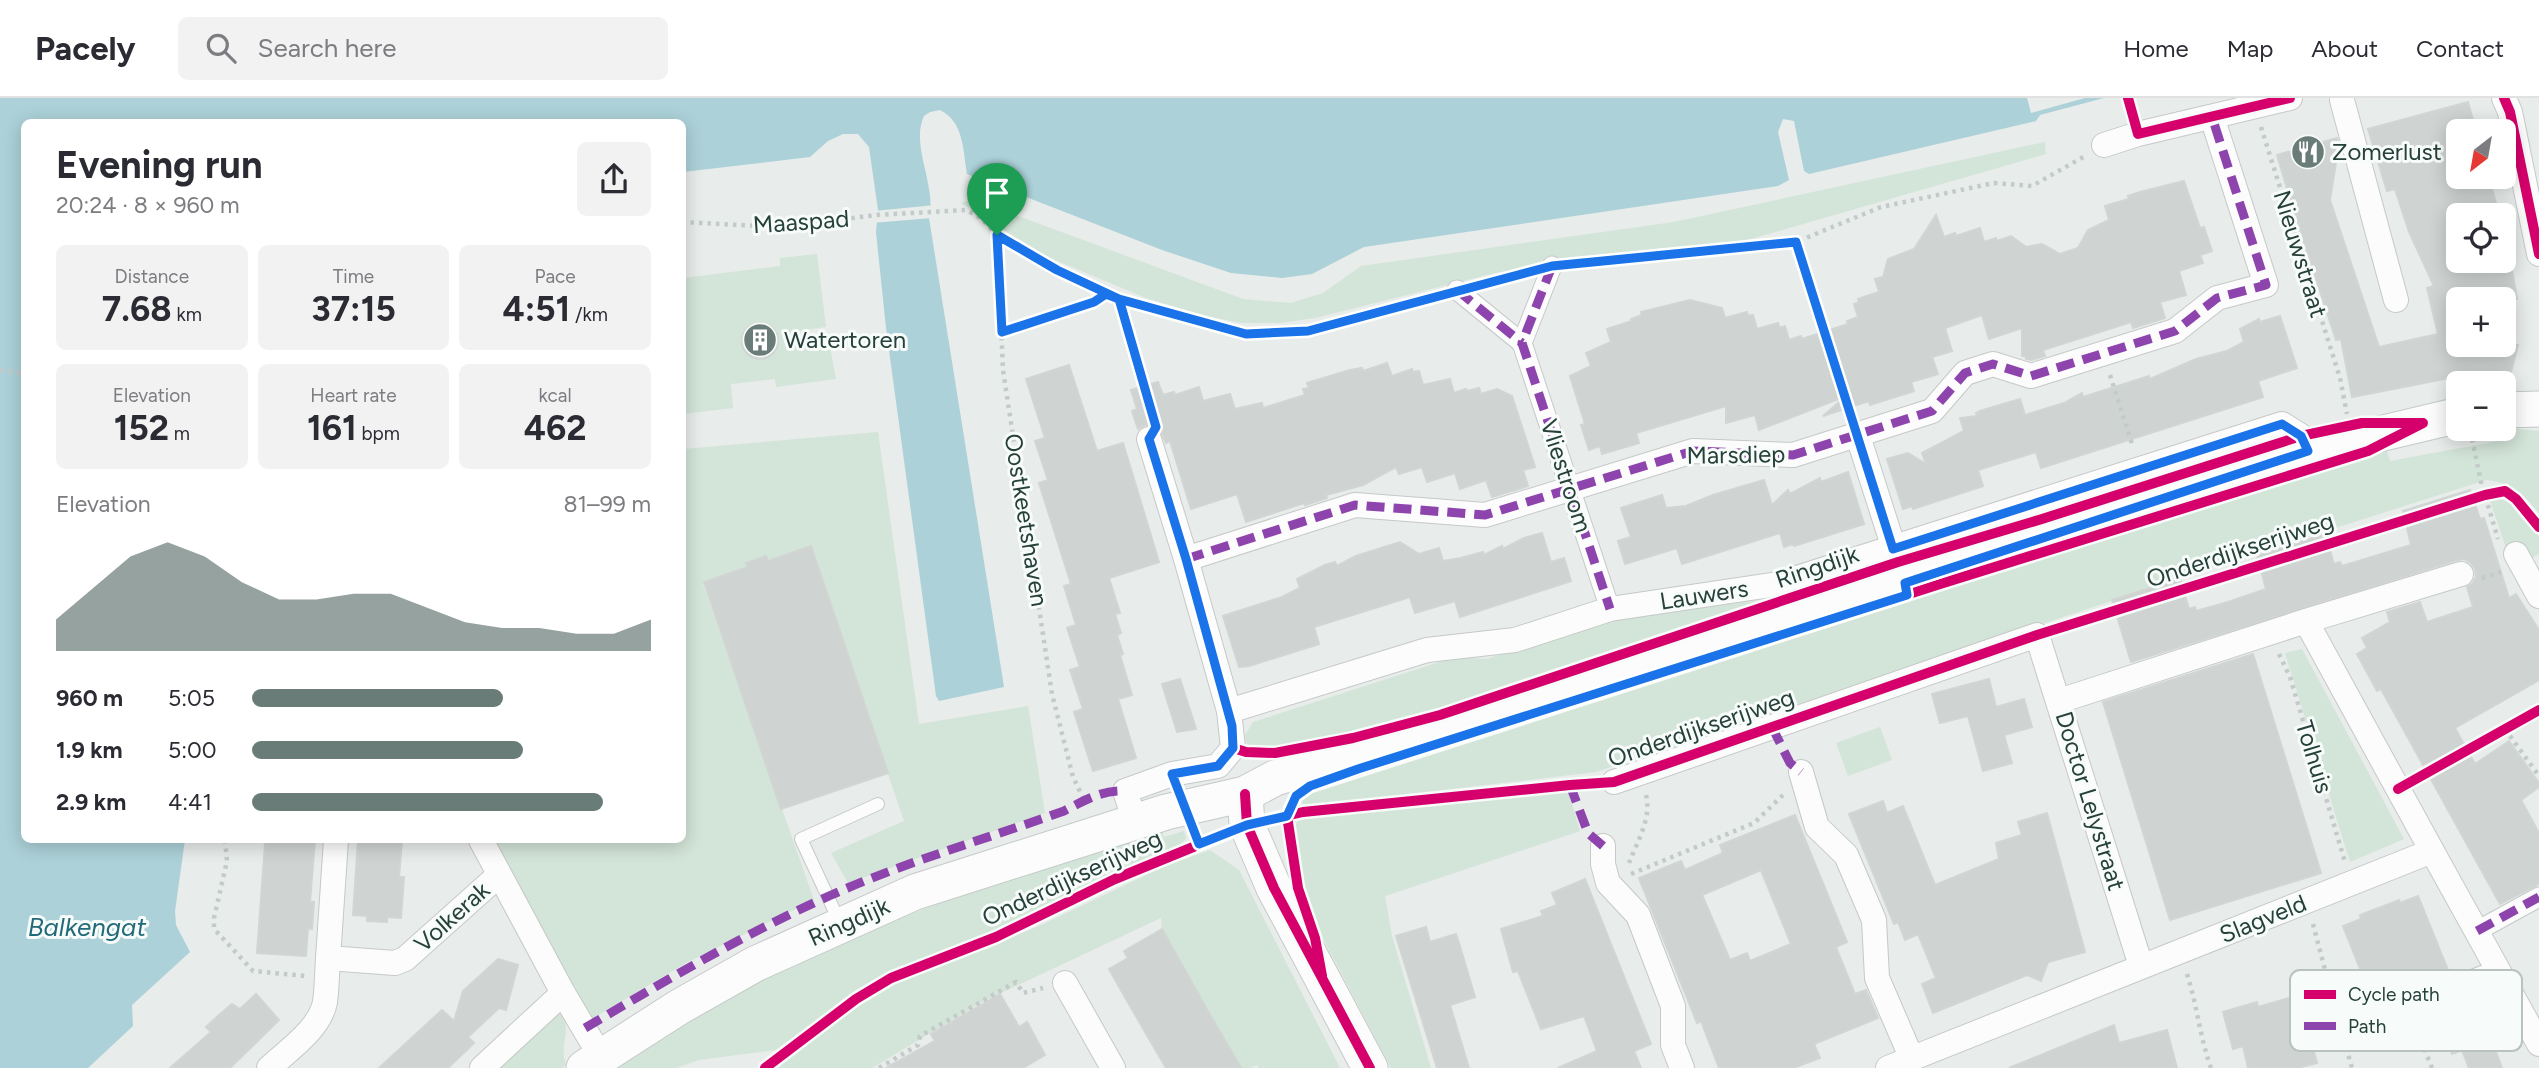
<!DOCTYPE html>
<meta charset="utf-8">
<style>
:root{--surface:#fff;--page:#f2f2f3;--text:#2b2b33;--muted:#7c7c81;--line:#e1e1e2;--accent:#6a7c78}
body{margin:0;font-family:Figtree,sans-serif;background:var(--page);color:var(--text);height:100vh;display:flex;flex-direction:column;font-size:26px;white-space:nowrap}
*{box-sizing:border-box;margin:0}
p{font-size:23px;color:var(--muted)}
.icon{flex:none;width:38px;height:38px;fill:none;stroke:currentColor;stroke-width:2;stroke-linecap:round;stroke-linejoin:round}
.map{position:relative;flex:1;overflow:hidden}
.side{position:absolute;left:21px;top:21px;width:665px;height:724px;display:flex;flex-direction:column;background:var(--surface);border-radius:10px;box-shadow:0 4px 18px #0003}
.side>*{flex:none}
.needle{width:46px;rotate:211deg}
.buttons{position:absolute;left:2446px;top:21px;display:grid;gap:14px}
.buttons a{display:grid;place-items:center;width:70px;height:70px;border-radius:10px;background:var(--surface);box-shadow:0 4px 18px #0003;font-size:35px}
.pin{position:absolute;display:grid;place-items:center;width:60px;height:60px;color:#fff;margin:-72px -30px;border-radius:50% 50% 50% 0;rotate:-45deg;box-shadow:0 0 7px #0007}
.pin .icon{rotate:45deg}
.round{display:grid;place-items:center;flex:none;width:74px;height:74px;border-radius:10px;background:var(--page)}
.overview{display:flex;align-items:center;justify-content:space-between;height:119px;padding:0 35px}
h1{font-size:38px;font-weight:700;line-height:52px}
.figures{display:grid;grid-template-columns:repeat(3,1fr);gap:10px;height:119px;padding:7px 35px}
.figures div{display:grid;align-content:center;border-radius:10px;background:var(--page);text-align:center}
.figures b{font-size:35px;font-weight:700}
.figures small{font-size:19px;font-weight:400}
.figures p{font-size:19px}
.chart{height:196px;padding:14px 35px}
.chart p{display:flex;justify-content:space-between}
.chart svg{width:100%;height:126px;margin-top:7px;fill:var(--accent);opacity:.7}
ul{padding:0 35px;list-style:none;font-size:23px}
li{display:grid;grid-template-columns:112px 84px 1fr;align-items:center;height:52px}
li i{height:18px;border-radius:9px;background:var(--accent)}
header{display:flex;align-items:center;gap:42px;box-sizing:border-box;height:98px;padding:0 35px;background:var(--surface);border-bottom:2px solid var(--line)}
header strong{font-size:33px}
nav{display:flex;gap:38px;margin-inline-start:auto;font-size:24px}
.search{width:490px;height:63px;background:var(--page);display:flex;align-items:center;gap:18px;box-sizing:border-box;padding:0 24px;border-radius:10px;color:var(--muted);font-size:26px}
.map>svg:first-child{display:block}
</style>
<header>
<strong>Pacely</strong>
<div class="search"><svg class="icon" aria-label="search" viewBox="0 0 24 24"><circle cx="10" cy="10" r="6"/><path d="M15 15l6 6"/></svg>Search here</div>
<nav><a>Home</a><a>Map</a><a>About</a><a>Contact</a></nav>
</header>
<div class="map">
<svg width="2539" height="970" viewBox="0 0 2539 970">
<rect width="100%" height="100%" fill="#e8ecea"/>
<!-- green -->
<g fill="#d3e4d8">
<path d="M2045,44L2046,56L1744,143L1595,158L1495,175L1315,220L1279,225H1242L1206,218L1146,200L1048,159L961,105L972,101L1243,201L1291,205L1323,195L1361,168L1674,124Z"/>
<path d="M817,156L826,229L790,234V241L828,238L836,281L776,289L775,281L731,286L733,310L683,316V180L780,168V160Z"/>
<path d="M2517,331L2539,333V415C2521,394 2514,386 2486,382L2235,462L1596,674L1305,708L1300,702L1303,696L1336,682L2341,366L2386,349L2390,363L2509,341L2507,333Z"/>
<path d="M878,334L919,626L1028,608L1045,715L848,785L831,755L904,723L811,449L703,486L814,802L686,865L592,921L493,742H682L683,351Z"/>
<path d="M2498,401L2511,404L2539,439V456L2528,462L2509,459L2490,403Z"/>
<path d="M1765,502L1436,613L1277,651L1247,648L1245,637L1253,624L1455,559L1486,561L1619,521L1646,515Z"/>
<path d="M2302,551L2404,741L2350,764L2285,555Z"/>
<path d="M1880,629L1892,662L1848,678L1836,645Z"/>
<path d="M1568,692L1580,733L1385,798L1392,838L1431,970H1391L1306,808L1292,732L1298,723L1305,721Z"/>
<path d="M1162,733L1164,739L1184,733L1186,740L1182,745L1020,822L883,878L850,898L776,952L699,962L676,970H612L740,893L896,821L1014,779Z"/>
<path d="M1210,752L1239,772L1340,970H1259L1257,967L1251,970H1239L1162,836L1161,820L984,903L872,970H773L889,885L1037,829L1163,769Z"/>
<path d="M561,914C573,936 558,944 566,967L562,970H494L552,915Z"/>
</g>
<!-- water -->
<path fill="#acd1d8" d="M0,0H2104L2040,17L2036,23L1809,76L1804,73L1794,23L1783,21L1778,34L1789,82L1778,88L1364,149L1312,176L1282,180L1231,175L1162,152L967,76C963,52 964,24 940,12L930,14L924,18C910,48 937,87 929,120L1004,589L939,603L936,598L886,230L876,134L878,112L869,49L858,36H843L828,43L810,59L683,74L682,24H24V742H185L175,813L176,827L190,854L132,907L133,928L88,970H0Z"/>
<!-- pier -->
<g fill="#e8ecea">
<path d="M2027,0H2085L2031,15Z"/>
<path d="M935,107L932,120L872,125L874,113Z"/>
</g>
<!-- building -->
<g fill="#cfd4d2" stroke="#d1d5d3" stroke-width="2" fill-rule="evenodd">
<path d="M2468,4L2476,33H2459V79H2489L2499,117H2459V163H2504V156L2509,155L2517,201H2459V247H2518L2511,274L2471,282L2470,276L2352,299L2341,241L2336,242L2295,117L2277,57L2337,40L2339,46L2330,102L2379,249L2438,236L2427,190L2434,188L2409,134L2395,91L2387,93L2368,31Z"/>
<path d="M2184,83L2200,130L2204,129L2212,153L2200,157L2203,165L2179,173L2186,197L2160,204L2165,220L2133,230L2131,224L2043,252L2045,258L2031,262L2026,261L2025,258H2022V230L1989,241L1982,217L1945,230L1952,253L1932,259L1938,276L1911,284L1914,293L1870,307L1869,303L1823,318L1846,298L1759,332L1755,317L1726,325V308L1636,335L1639,345L1602,356L1600,348L1589,352L1581,327L1585,326L1570,278L1591,268L1586,255L1611,244L1607,231L1632,223L1631,221L1642,217L1641,214L1690,202L1722,210L1725,220L1747,214L1748,218L1753,217L1757,231L1778,225L1780,230L1785,228L1789,242L1801,238L1802,241L1848,226L1847,223L1858,219L1854,206L1859,204L1858,201L1879,194L1875,181L1883,179L1888,161L1914,151L1936,117L1944,139L1955,135L1956,138L1980,130L1984,144L1996,140L1997,143L2011,138L2026,149L2042,146L2060,156L2078,150L2088,132L2109,122L2105,108L2129,101L2128,98L2140,94Z"/>
<path d="M2280,218L2297,270L2258,283L2263,299L2041,370L2036,354L1997,366L1978,372L1983,388L1913,411L1912,408L1903,411L1887,361L1908,355L1926,366L1922,355L1964,333L1960,320L1977,318L1976,315L1980,313L2020,301L2025,317L2064,305L2082,295L2083,299L2149,278L2150,281L2196,261L2227,253L2244,244L2240,231L2259,221L2260,224Z"/>
<circle cx="760" cy="243" r="18"/>
<path d="M1387,265L1392,278L1412,271L1413,274L1419,273L1423,287L1450,281L1454,295L1466,291L1467,293L1479,290L1481,296L1497,291L1512,298L1535,369L1523,372L1528,388L1492,399L1486,382L1460,391L1455,375L1427,384L1422,369L1399,376L1396,369L1363,387L1326,397L1327,400L1305,407L1304,405L1246,424L1237,396L1191,411L1170,343L1166,345L1160,331L1153,327H1145L1138,331L1132,313L1137,311L1131,292L1158,284L1163,297L1174,294L1175,297L1199,289L1203,303L1230,296L1235,311L1262,305L1263,310L1305,297L1303,291L1309,290L1307,285L1350,272L1362,270L1363,273Z"/>
<path d="M1069,267L1097,353L1123,345L1159,464L1109,480L1120,515L1115,516L1121,535L1117,537L1123,556L1120,557L1132,597L1118,601L1136,660L1093,673L1074,614L1083,611L1070,572L1080,569L1067,530L1076,527L1064,488L1071,486L1039,385L1048,382L1035,343L1045,340L1026,281Z"/>
<path d="M1848,374L1864,426L1794,448L1793,446L1784,449L1780,435L1682,466L1677,450L1625,466L1618,443L1631,439L1621,410L1662,397L1666,410L1686,408L1713,397L1764,382L1772,407L1788,392L1790,396L1820,380L1821,384Z"/>
<path d="M2470,392L2480,421L2484,420L2509,500L2516,496L2539,532V582L2455,630L2475,666L2509,643L2539,685V689L2521,702L2539,735V786L2500,806L2381,591L2377,593L2357,556L2367,550L2362,540L2390,524L2387,514L2420,504L2427,524L2473,509L2467,489L2472,486L2476,479L2475,471L2471,465L2464,461L2457,462L2131,564L2112,502L2180,481L2189,511L2195,509L2196,513L2228,504L2266,491L2257,457L2325,436L2334,466L2340,464L2342,468L2411,447L2403,413Z"/>
<path d="M1542,435L1551,464L1564,460L1571,483L1460,519L1455,503L1415,515L1410,499L1314,529L1319,546L1249,568L1239,569L1223,518L1282,499L1300,490L1297,481L1325,467L1335,464L1337,468L1356,458L1400,444L1419,456L1439,450L1443,463L1461,460L1483,454L1484,457L1502,448L1503,451L1524,440Z"/>
<path d="M811,448L888,675L781,711L704,484L748,469L746,465L766,458L768,463Z"/>
<path d="M2253,556L2321,775L2170,822L2103,604Z"/>
<path d="M1180,581L1196,631L1177,634L1162,586Z"/>
<path d="M1989,581L1996,609L2024,601L2032,629L2004,637L2012,665L1983,673L1968,618L1940,625L1932,596Z"/>
<path d="M1883,703L1887,715L1903,708L1935,787L1999,761L1996,745L2022,737L2018,724L2047,715L2085,854L2048,864L2041,883L2027,877L1933,915L1922,886L1936,880L1918,836L1905,842L1898,824L1894,826L1849,716Z"/>
<path d="M1795,717L1847,844L1836,849L1855,896L1866,892L1878,920L1814,946L1820,960L1793,970H1719L1701,923L1697,925L1639,780L1681,763L1685,772L1723,755L1720,747ZM1761,772L1791,846L1750,863L1747,855L1730,862L1702,797Z"/>
<path d="M269,742H315L310,804H314L312,831L308,830L306,858L257,855L265,746H268Z"/>
<path d="M358,742H402L399,779H404L401,820L387,819V824L367,823V818L353,817Z"/>
<path d="M1585,781L1651,946L1634,953L1641,970H1558L1597,953L1584,918L1541,931L1518,873L1513,874L1501,831L1543,818L1541,813L1557,807L1552,795Z"/>
<path d="M2418,798L2450,877L2374,906L2343,828L2361,821L2360,817L2399,802L2400,805Z"/>
<path d="M1426,829L1430,844L1456,836L1459,845L1475,899L1450,907L1469,970H1437L1396,838Z"/>
<path d="M1162,831L1205,908L1241,970H1166L1130,908L1109,871L1128,860L1124,853Z"/>
<path d="M498,861L518,867L506,912L499,910L468,939L474,945L448,970H379L442,912L454,923L463,893Z"/>
<path d="M256,896L279,922L230,970H170L211,934L206,929L219,917L232,906L240,911Z"/>
<path d="M1000,896L1019,929L1027,924L1045,957L1023,970H886L935,943L931,936Z"/>
<path d="M2299,897L2317,965L2297,970H2248L2243,948L2233,951L2223,914L2257,904L2258,909Z"/>
<path d="M2479,909L2496,954L2502,970H2469L2462,952L2452,956L2440,924Z"/>
<path d="M2114,927L2119,945L2167,932L2177,970H2009Z"/>
</g>
<g fill="none" stroke-linecap="round" stroke-linejoin="round">
<!-- service casing -->
<g stroke="#c5c9c7" stroke-width="14">
<g id="service">
<path d="M841,827L801,741L878,706"/>
<path d="M2350,893L2361,920L2495,869"/>
</g>
</g>
<!-- pedestrian casing -->
<g stroke="#c5c9c7" stroke-width="21">
<g id="pedestrian">
<path d="M1552,168L1522,245L1610,511"/>
<path d="M1457,192L1522,245"/>
<path d="M2477,833L2539,799"/>
</g>
</g>
<!-- minor casing -->
<g stroke="#c5c9c7" stroke-width="26">
<g id="minor">
<path d="M2504,0L2510,14L2539,156"/>
<path d="M2342,2L2396,202"/>
<path d="M2104,47L2138,36L2290,0"/>
<path d="M1858,338L1905,485"/>
<path d="M2516,456L2539,498"/>
<path d="M1186,461L1355,407L1485,417L1693,353L1793,357L1932,313L1965,275L1993,266L2031,278L2175,233L2217,200L2266,187L2212,19"/>
<path d="M2306,523L2432,753"/>
<path d="M2059,603L2306,523L2461,476"/>
<path d="M1229,613L1427,552L1515,542L1610,511L1778,486L2282,326L2301,338L2308,353"/>
<path d="M1801,674L1817,729L1846,757L1874,822L1877,880L1912,961"/>
<path d="M1614,684L2037,537L2141,868"/>
<path d="M1135,724L1125,693L1172,676L1218,668L1233,650L1229,613L1186,461L1149,341"/>
<path d="M481,742L563,895L601,959"/>
<path d="M1603,748V766L1608,785L1638,817L1673,908V947L1682,970"/>
<path d="M328,860L336,742"/>
<path d="M1065,885L1113,970"/>
<path d="M269,970C288,952 320,931 325,904C327,889 327,874 328,860L395,865L405,861L499,777"/>
<path d="M482,970L563,895"/>
<path d="M1888,970L2432,753L2539,946"/>
</g>
</g>
<!-- secondary casing -->
<g stroke="#c4cac8" stroke-width="37">
<g id="secondary">
<path d="M2504,312L2539,311"/>
<path d="M1245,696L1247,727L1274,790L1370,970"/>
<path d="M584,970L679,909L755,866L915,794L1166,714L1245,696L1275,680L1905,485L2308,353L2459,317"/>
</g>
</g>
<!-- path -->
<g stroke="#c3cbca" stroke-width="4.5" stroke-dasharray="3.5 5" stroke-linecap="butt">
<path d="M2261,29L2340,280L2347,316"/>
<path d="M682,124L778,129L877,117L966,112L981,120L997,137L1057,172L1106,196L1246,236L1308,233L1436,198"/>
<path d="M997,137L1003,272L1052,596L1073,679L1084,702"/>
<path d="M1796,144L1850,313"/>
<path d="M1571,166L1796,144L1881,109L1994,85L2032,88L2085,58"/>
<path d="M1482,186L1528,174"/>
<path d="M1119,202L1153,318"/>
<path d="M1002,234L1095,204L1106,197"/>
<path d="M0,272L24,276"/>
<path d="M2110,277L2133,349"/>
<path d="M2472,341L2481,384L2498,441"/>
<path d="M2482,480L2501,474"/>
<path d="M2279,556L2290,579L2345,764"/>
<path d="M2505,631L2539,678"/>
<path d="M225,742L227,763L214,820V829L216,833L253,873L305,878"/>
<path d="M1629,765C1637,744 1652,720 1646,697"/>
<path d="M1631,776L1754,725L1783,697"/>
<path d="M2313,826L2330,891"/>
<path d="M2187,876C2197,907 2200,940 2211,970"/>
<path d="M2337,917L2352,970"/>
<path d="M879,970L918,947L920,938L1016,884L1023,895L1043,890"/>
<path d="M2432,970L2416,930L2490,905"/>
</g>
<!-- service -->
<use href="#service" stroke="#fcfcfc" stroke-width="12"/>
<!-- pedestrian -->
<use href="#pedestrian" stroke="#fcfcfc" stroke-width="19"/>
<!-- minor -->
<use href="#minor" stroke="#fcfcfc" stroke-width="24"/>
<!-- secondary -->
<use href="#secondary" stroke="#fcfcfc" stroke-width="35"/>
<!-- quiet -->
<g stroke="#8e44ad" stroke-width="9" stroke-dasharray="18 9" stroke-linecap="butt">
<path d="M1552,168L1522,245L1610,511"/>
<path d="M1457,192L1522,245"/>
<path d="M1858,338L1893,451"/>
<path d="M1149,341L1186,461L1229,613"/>
<path d="M1186,461L1355,407L1485,417L1693,353L1793,357L1932,313L1965,275L1993,266L2031,278L2175,233L2217,200L2266,187L2212,19"/>
<path d="M1772,629L1790,665L1801,674"/>
<path d="M1570,687L1588,735L1603,748"/>
<path d="M2477,833L2539,799"/>
<path d="M585,930C665,883 744,836 829,798C905,764 986,741 1064,713C1085,702 1102,692 1125,693"/>
</g>
<!-- cycleway casing -->
<g stroke="#f7fbf9" stroke-width="15">
<g id="cycleway">
<path d="M2128,0L2138,36L2290,0"/>
<path d="M2504,0L2510,14L2539,156"/>
<path d="M1233,650L1246,654L1275,655L1353,640L1440,617L1898,464L2042,421L2301,338L2362,325H2423L2368,353L1937,487L1310,688L1296,698L1287,718L1298,790L1315,840L1322,878"/>
<path d="M2398,691L2539,612"/>
<path d="M1245,696L1247,727L1274,790L1370,970"/>
<path d="M765,970L856,901L891,880L996,839L1115,781L1247,727L1303,714L1570,687L1614,684L2037,537L2485,397L2505,393L2516,401L2539,429"/>
</g>
</g>
<!-- cycleway -->
<use href="#cycleway" stroke="#d6006c" stroke-width="10"/>
</g>
<g fill="none" stroke-linecap="round" stroke-linejoin="round">
<!-- route casing -->
<g stroke="#fff" stroke-width="14">
<path id="route" d="M997,137L1057,172L1119,201L1156,329L1149,341L1186,461L1232,628L1233,650L1218,668L1172,676L1199,746L1247,727L1287,718L1296,698L1310,688L1358,671L1907,497L1905,485L2308,353L2301,338L2282,326L1893,451L1796,144L1552,168L1308,233L1246,236L1119,201L1106,196L1094,204L1002,234L997,137"/>
</g>
<!-- route -->
<use href="#route" stroke="#1a73e8" stroke-width="9"/>
</g>
<!-- icons -->
<defs>
<g id="restaurant-disc" transform="scale(1.75)"><circle r="9.5" fill="#6a7c78" stroke="#f7fbf9"/><path d="M-5-6h1v4h1v-4h1v4h1v-4h1v5L-1.5 .5V6h-2V.5L-5-1ZM5-6V6H3V1.5H1.5Q1.5-4 5-6Z" fill="#fff"/></g>
<g id="building-disc" transform="scale(1.75)"><circle r="9.5" fill="#6a7c78" stroke="#f7fbf9"/><path d="M-4-6H4V6H1V3H-1V6H-4ZM-2.5-4.3h1.7v1.8h-1.7ZM.8-4.3h1.7v1.8H.8ZM-2.5-1h1.7V.8h-1.7ZM.8-1h1.7V.8H.8Z" fill="#fff"/></g>
</defs>
<g fill-rule="evenodd">
<use href="#restaurant-disc" x="2308" y="54"/>
<use href="#building-disc" x="760" y="242"/>
</g>
<g text-anchor="middle" stroke-width="6" stroke-linejoin="round" paint-order="stroke">
<!-- poi labels -->
<g font-size="24" fill="#26403a" stroke="#f7fbf9" text-anchor="start">
<text x="2332" y="62">Zomerlust</text>
<text x="784" y="250">Watertoren</text>
</g>
<!-- street labels -->
<g font-size="24" fill="#26403a" stroke="#f7fbf9">
<text transform="translate(801 124) rotate(-4)" y="8">Maaspad</text>
<text transform="translate(2300 156) rotate(73)" y="8">Nieuwstraat</text>
<text transform="translate(1736 357) rotate(-1)" y="8">Marsdiep</text>
<text transform="translate(1566 378) rotate(72)" y="8">Vliestroom</text>
<text transform="translate(1026 422) rotate(81)" y="8">Oostkeetshaven</text>
<text transform="translate(2240 452) rotate(-18)" y="8">Onderdijkserijweg</text>
<text transform="translate(1817 469) rotate(-19)" y="8">Ringdijk</text>
<text transform="translate(1704 497) rotate(-9)" y="8">Lauwers</text>
<text transform="translate(1701 630) rotate(-19)" y="8">Onderdijkserijweg</text>
<text transform="translate(2314 659) rotate(73)" y="8">Tolhuis</text>
<text transform="translate(2090 703) rotate(73)" y="8">Doctor Lelystraat</text>
<text transform="translate(1072 780) rotate(-25)" y="8">Onderdijkserijweg</text>
<text transform="translate(452 819) rotate(-42)" y="8">Volkerak</text>
<text transform="translate(2263 821) rotate(-22)" y="8">Slagveld</text>
<text transform="translate(849 824) rotate(-24)" y="8">Ringdijk</text>
</g>
<!-- water labels -->
<g font-size="26" font-style="italic" fill="#226a7a" stroke="#f7fbf9">
<text x="87" y="838">Balkengat</text>
</g>
</g>
<!-- legend -->
<rect x="2290" y="872" width="232" height="81" rx="10" fill="#f7fbf9" stroke="#b8c3c0" stroke-width="2"/>
<rect x="2304" y="892" width="32" height="9" fill="#d6006c"/>
<rect x="2304" y="924" width="32" height="8" fill="#8e44ad"/>
<g font-size="19" fill="#26403a">
<text x="2348" y="903">Cycle path</text>
<text x="2348" y="935">Path</text>
</g>
</svg>
<div class="buttons">
<a><svg class="needle" viewBox="-14 -14 28 28"><path d="M0-13l5 13h-10z" fill="#e53935"/><path d="M0 13l5-13h-10z" fill="#7c7c81"/></svg></a>
<a><svg class="icon" aria-label="locate" viewBox="0 0 24 24"><circle cx="12" cy="12" r="6"/><path d="M12 2v4M12 18v4M2 12h4M18 12h4"/></svg></a>
<a>+</a>
<a>−</a>
</div>
<div class="pin" style="left:997px;top:137px;background:#1e9e55"><svg class="icon" aria-label="arrive" viewBox="0 0 24 24"><path d="M6 21V4h12l-3 4 3 4H6"/></svg></div>
<section class="side">
<div class="overview"><div><h1>Evening run</h1><p>20:24 · 8 × 960 m</p></div><a class="round"><svg class="icon" aria-label="share" viewBox="0 0 24 24"><path d="M12 15V3M7 8l5-5 5 5M5 13v7h14v-7"/></svg></a></div>
<div class="figures">
<div><p>Distance</p><b>7.68<small> km</small></b></div>
<div><p>Time</p><b>37:15</b></div>
<div><p>Pace</p><b>4:51<small> /km</small></b></div>
</div>
<div class="figures">
<div><p>Elevation</p><b>152<small> m</small></b></div>
<div><p>Heart rate</p><b>161<small> bpm</small></b></div>
<div><p>kcal</p><b>462</b></div>
</div>
<div class="chart"><p><span>Elevation</span>81–99 m</p>
<svg viewBox="0 0 160 44" preserveAspectRatio="none"><path d="M0 44V33L10 22L20 11L30 6L40 11L50 20L60 26L70 26L80 24L90 24L100 29L110 34L120 36L130 36L140 38L150 38L160 33V44z"/></svg>
</div>
<ul>
<li><b>960 m</b>5:05<i style="width:63%"></i></li>
<li><b>1.9 km</b>5:00<i style="width:68%"></i></li>
<li><b>2.9 km</b>4:41<i style="width:88%"></i></li>
</ul>
</section>
</div>
